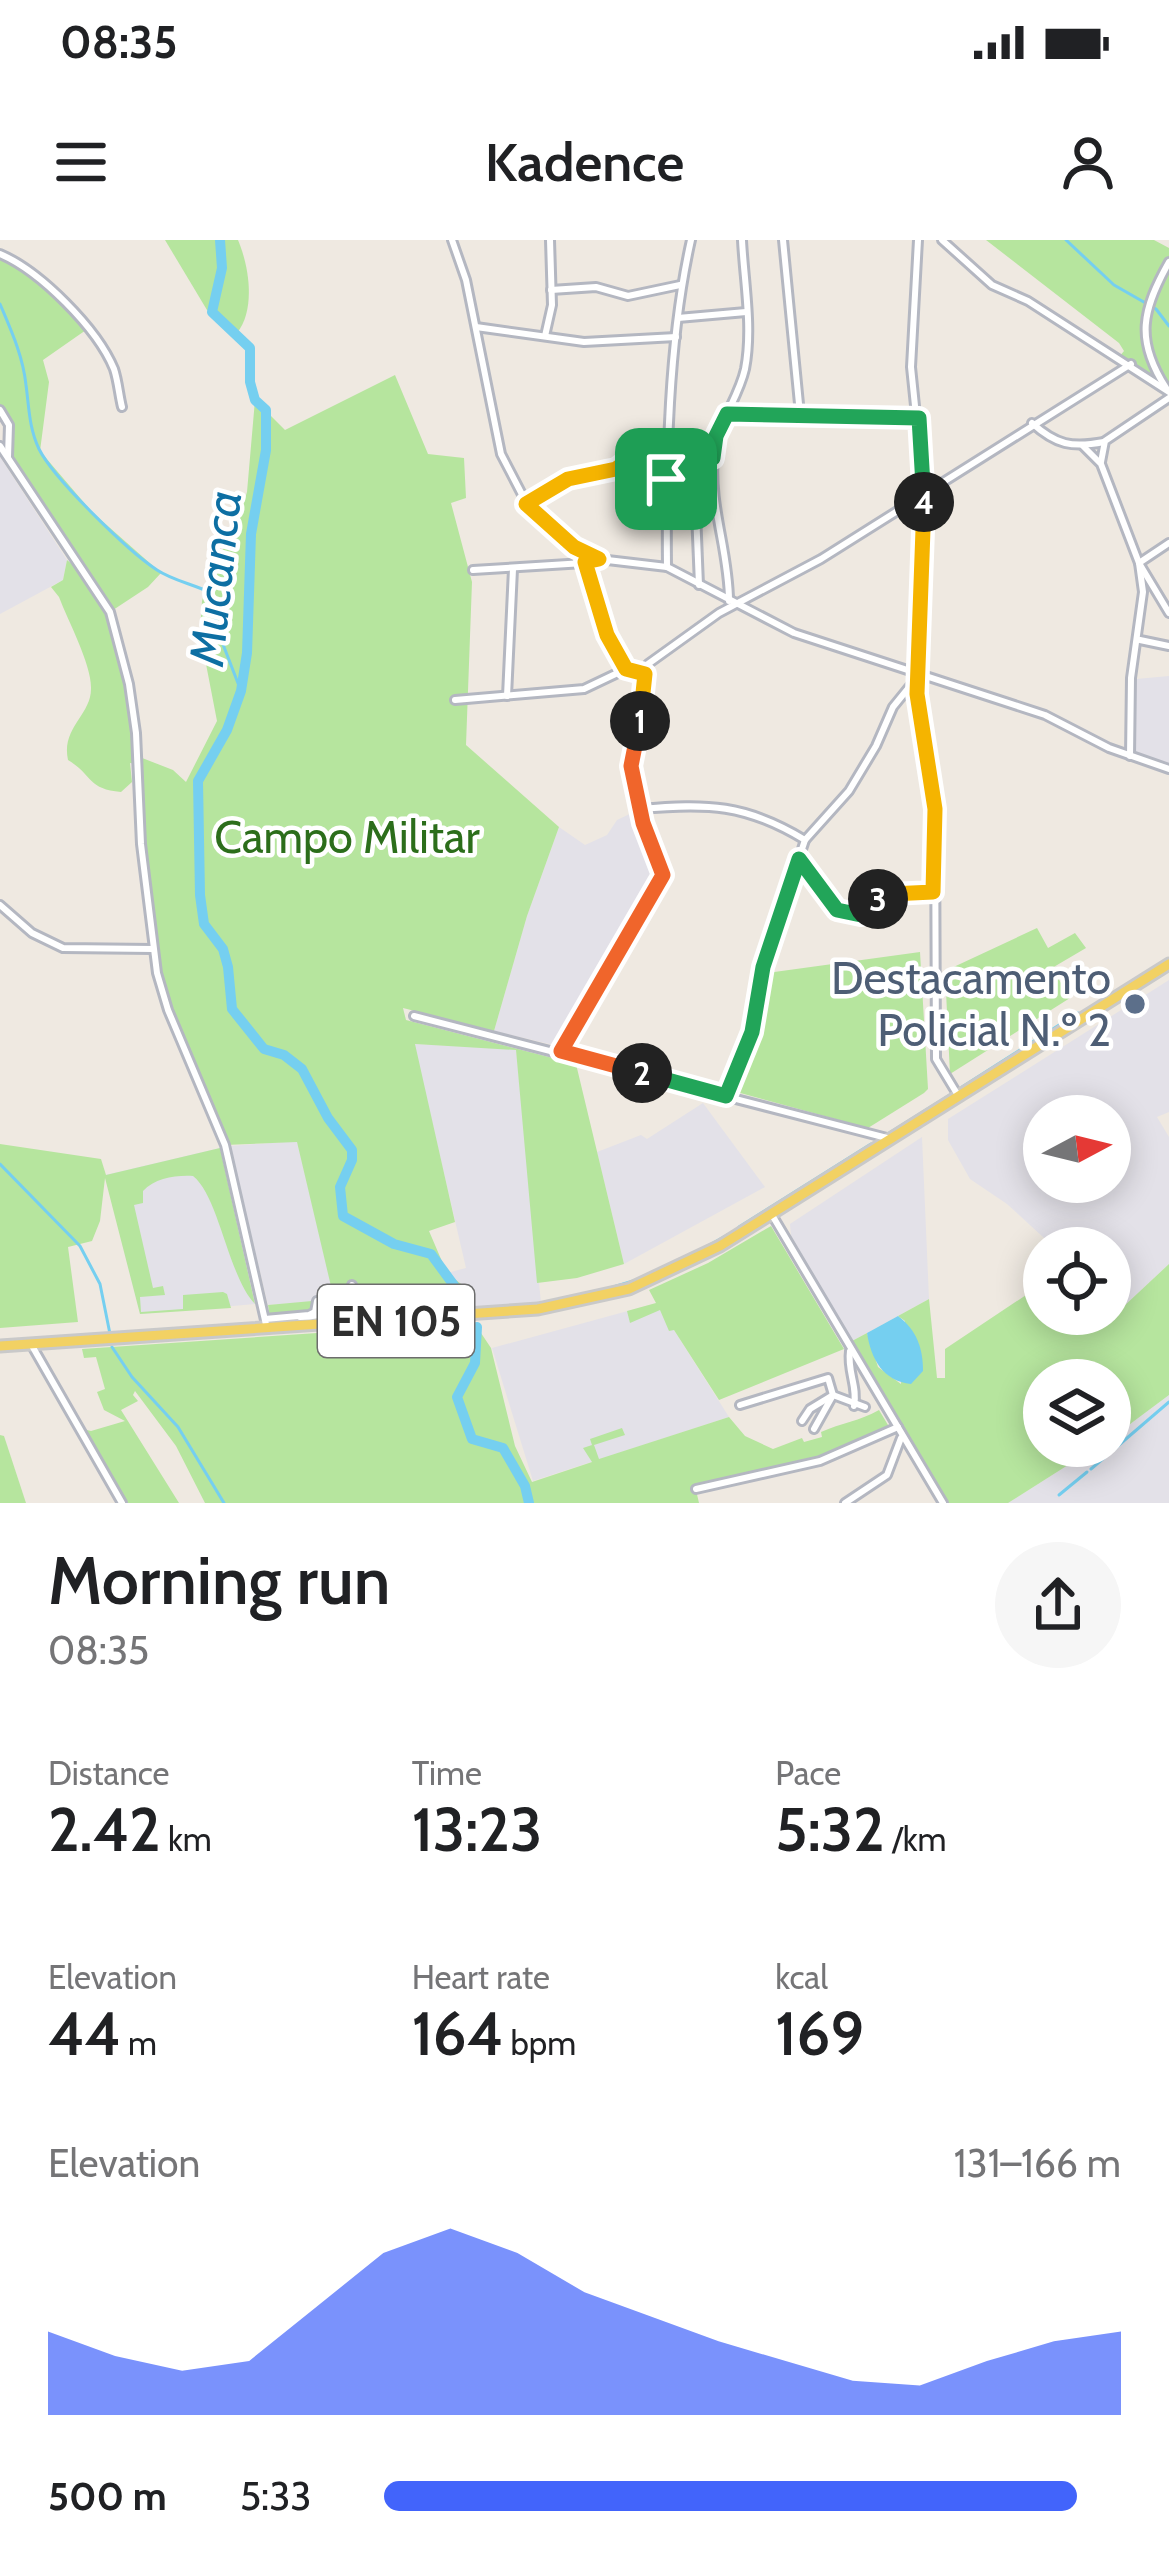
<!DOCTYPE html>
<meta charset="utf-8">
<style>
:root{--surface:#fff;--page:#f6f6f6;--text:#202124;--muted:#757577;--accent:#4264fb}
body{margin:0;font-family:Cabin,sans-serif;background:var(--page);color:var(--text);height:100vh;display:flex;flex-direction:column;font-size:45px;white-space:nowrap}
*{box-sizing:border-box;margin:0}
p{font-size:39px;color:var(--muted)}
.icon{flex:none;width:66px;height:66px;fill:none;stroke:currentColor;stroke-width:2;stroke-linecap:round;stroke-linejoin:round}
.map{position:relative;height:1263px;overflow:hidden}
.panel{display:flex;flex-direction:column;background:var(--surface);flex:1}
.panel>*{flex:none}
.needle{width:78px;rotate:83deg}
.buttons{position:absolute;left:1023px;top:855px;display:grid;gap:24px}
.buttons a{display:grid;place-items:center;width:108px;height:108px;border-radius:50%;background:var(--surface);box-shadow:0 6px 30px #0003;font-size:60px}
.pin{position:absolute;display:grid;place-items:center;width:102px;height:102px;color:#fff;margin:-51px;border-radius:24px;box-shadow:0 6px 18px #0006}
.km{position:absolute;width:60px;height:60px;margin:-30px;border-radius:50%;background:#222;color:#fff;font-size:33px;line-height:60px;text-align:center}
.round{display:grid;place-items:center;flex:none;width:126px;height:126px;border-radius:63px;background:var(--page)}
.headline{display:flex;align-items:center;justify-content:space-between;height:204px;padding:0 48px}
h1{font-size:66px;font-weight:600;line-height:90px}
.stats{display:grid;grid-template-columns:repeat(3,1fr);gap:18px;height:204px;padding:12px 48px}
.stats div{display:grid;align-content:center}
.stats b{font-size:60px;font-weight:600}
.stats small{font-size:33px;font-weight:400}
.stats p{font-size:33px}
.chart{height:336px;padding:24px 48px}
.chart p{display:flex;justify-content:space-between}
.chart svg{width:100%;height:216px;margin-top:12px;fill:var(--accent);opacity:.7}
ul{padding:0 48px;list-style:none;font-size:39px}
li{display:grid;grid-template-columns:192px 144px 1fr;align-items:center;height:90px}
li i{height:30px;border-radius:15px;background:var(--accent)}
.status{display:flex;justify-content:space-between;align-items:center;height:84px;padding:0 60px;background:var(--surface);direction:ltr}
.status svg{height:33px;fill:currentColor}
header{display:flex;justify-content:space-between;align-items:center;height:156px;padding:0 48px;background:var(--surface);font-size:54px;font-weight:600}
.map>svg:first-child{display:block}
</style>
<div class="status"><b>08:35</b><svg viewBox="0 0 49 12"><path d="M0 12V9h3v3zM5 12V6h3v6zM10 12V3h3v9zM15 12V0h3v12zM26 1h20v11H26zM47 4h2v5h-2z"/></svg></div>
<header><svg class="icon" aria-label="menu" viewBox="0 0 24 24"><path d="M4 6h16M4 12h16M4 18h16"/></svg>Kadence<svg class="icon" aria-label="person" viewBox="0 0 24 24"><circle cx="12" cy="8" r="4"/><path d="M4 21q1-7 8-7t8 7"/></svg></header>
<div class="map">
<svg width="1169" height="1263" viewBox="0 0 1169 1263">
<rect width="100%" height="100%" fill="#efe9e1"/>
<!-- industrial -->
<g fill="#e3e1e8" fill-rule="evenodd">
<path d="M0,217L67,320L63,340L0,374Z"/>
<path d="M1169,436V524L1134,511L1136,439Z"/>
<path d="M634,572L653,617L656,637L614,701L558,806L494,791L527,676L559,587L585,605L607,595L617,580Z"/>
<path d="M1169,740V872L1157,877L1169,897V1024L1122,1068L1110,1057V1008H1055L1007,964L970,939L948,900V879L1129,765L1132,769L1141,763L1139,759ZM1044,876H1110V942H1044Z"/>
<path d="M414,804L516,809L541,1063L476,1069L472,1058L447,1033L466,1028Z"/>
<path d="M703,863L765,947L624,1024L597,912L641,895L647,899Z"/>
<path d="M922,897L929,1059L852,1101L791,996L790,984Z"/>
<path d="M297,901L335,1060L268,1065L230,906Z"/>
<path d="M220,908L255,1064L140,1074L105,935Z"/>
<path d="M657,1063L729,1177L533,1241L492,1108Z"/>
<path d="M1169,1155V1263H1008L1098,1206H1110V1199Z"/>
</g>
<!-- green -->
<g fill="#b6e59e">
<path d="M165,0H238C249,26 256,69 237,93L207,70Z"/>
<path d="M986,0H1154L1169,8V152L1119,117L1124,111L1119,103Z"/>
<path d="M0,14L40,36L86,90L43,120L49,142L40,211L92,272L161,333L148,347L110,372L129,444L137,516L173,530L186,542L217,481L200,393L202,361L215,319L233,297L247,252L255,160L285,190L395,135L428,214L464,218L466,258L451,263L472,342L466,505L559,587L527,676L494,791L403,768L406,780L576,824L624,1024L577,1038L537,1043L516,810L415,804L455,982L429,991L447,1033L465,1047L476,1069L271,1084L268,1065L334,1059L297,902L225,905L168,770L153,710L137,524L130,523L132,542L121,552C87,549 93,535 68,520C61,488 91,475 91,449C92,425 68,381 59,357L51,347L63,340L67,320L78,329L7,218L9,185L0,170Z"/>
<path d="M1037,688L1048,708L1075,693L1086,708L1052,728L1070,758L950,834L945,731Z"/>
<path d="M920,712L928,849L924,853L868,888L733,851L759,783L767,733Z"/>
<path d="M0,904L101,919L106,935L220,908L255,1064C228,1036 219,956 193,936C176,935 155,938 143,951V963L134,965L153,1048L163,1046L165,1055L140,1057L141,1072L183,1069V1055L223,1052L227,1054L231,1068L140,1074L105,938L100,981L92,1001L68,1007L78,1082L0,1088Z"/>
<path d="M771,986L844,1109L719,1160L674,1090L669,1091L660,1070L630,1083L627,1071L656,1063L649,1050L708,1023Z"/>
<path d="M1169,1024V1155L1110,1199V1140H1044V1206H1098L1008,1263H948L852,1101L867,1093L878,1127L901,1144L905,1081L898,1076L929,1059L937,1138H945V1109L1044,1043V1074H1110V1057L1123,1067Z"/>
<path d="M465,1083L477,1087L491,1108L515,1206L532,1242L592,1222L583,1208L592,1205L590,1199L622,1188L625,1195L594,1205L599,1219L729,1177L745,1196L773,1209L802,1198L804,1202L822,1197L821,1192C841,1183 860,1181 879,1170L891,1190L820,1221L696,1250L699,1263H205L176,1206L135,1151L133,1155L138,1161L121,1170L179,1263H128L83,1189L91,1191L125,1181L104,1170L97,1152L105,1149L96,1117L84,1118L82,1109Z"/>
<path d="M0,1195L4,1196L26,1263H0Z"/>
</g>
<!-- water -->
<path fill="#75cff0" d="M898,1076C917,1090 923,1109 923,1131L911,1144C883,1141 871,1119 867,1093Z"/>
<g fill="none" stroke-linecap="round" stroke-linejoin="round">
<!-- stream -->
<g stroke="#75cff0" stroke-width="3">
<path d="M1066,0L1114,45L1156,69L1169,86"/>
<path d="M0,64C11,90 23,116 26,145C29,167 29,188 39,209C54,239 128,311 157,330C172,340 192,344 209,352L219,394L241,451"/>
<path d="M962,847L1078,773"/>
<path d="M886,895L953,853"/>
<path d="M0,924L80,1006L100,1044L110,1094"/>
<path d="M739,987L871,904"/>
<path d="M699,1011L729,994"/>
<path d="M600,1051L643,1038"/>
<path d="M112,1107L132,1137L178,1187L224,1263"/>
<path d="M1091,1229L1169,1162"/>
<path d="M1059,1255L1087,1232"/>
</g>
<!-- river -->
<g stroke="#75cff0" stroke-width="10">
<path d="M220,0L222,28L212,72L250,108V142L255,160L266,170V210L251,294L247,413L241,451L227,490L198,541L200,655L204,684L223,709L228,727L232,769L264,809L284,815L302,829L328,878L352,910V920L340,947L343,976L394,1004L431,1014L472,1070"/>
<path d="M477,1087L475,1123L457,1157L472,1199L503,1208L525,1246L529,1263"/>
</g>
<!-- minor casing -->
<g stroke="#b4b7c1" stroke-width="12">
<g id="minor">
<path d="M452,0L466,40L501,214L528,266L575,307L599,319L667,327L794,393L1045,475L1109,508L1169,529"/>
<path d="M783,0L800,174"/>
<path d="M918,0L911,127L924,253L917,453L935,569L936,819L959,857"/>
<path d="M942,0L992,45L1028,61L1169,152"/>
<path d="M0,14C40,31 97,88 114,129C118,141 119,155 122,167"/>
<path d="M551,50L596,47L628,56L680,45"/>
<path d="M678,78L746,72"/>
<path d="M476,87L584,102L676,97"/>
<path d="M545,96L552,65L550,0"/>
<path d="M1166,148C1135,100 1142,70 1169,22"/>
<path d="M0,170L9,185L8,217"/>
<path d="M727,174L919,178"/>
<path d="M1032,183C1056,205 1072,208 1104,202"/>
<path d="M0,206L110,372L129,444L136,493L141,604L157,733L168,770L225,905L267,1089"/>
<path d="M1083,206L1101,224L1139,323L1143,352L1131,438L1130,516"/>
<path d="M1101,222L1105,201L1169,158"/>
<path d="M694,223L699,345"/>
<path d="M526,264L568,239L616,229L632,217L646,231L666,239L679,228L713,218"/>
<path d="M1169,303L1139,323L1169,373"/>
<path d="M585,323L618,420L626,429L645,433"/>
<path d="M667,327C666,222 668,103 691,0"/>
<path d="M473,330L584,323"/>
<path d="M729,361C729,311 709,266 714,215C717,183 738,160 745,129C753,88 744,41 742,0"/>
<path d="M1140,400L1169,406"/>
<path d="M507,456L513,329"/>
<path d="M455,460L584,449L626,429"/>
<path d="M640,569C707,563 746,564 805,600"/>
<path d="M799,619C820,640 828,675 861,675C892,651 894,654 933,652"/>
<path d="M0,665L32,693L63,708L153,709"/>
<path d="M414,776L887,898"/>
<path d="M561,811L663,635L643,583L631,526L648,424L719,373L821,319L1131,124"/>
<path d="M726,856L752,792L763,727L805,600L849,551L876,506L893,467L919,435"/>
<path d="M772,975L943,1263"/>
<path d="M300,1077C325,1077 343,1069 352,1045"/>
<path d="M265,1079L309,1075L315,1072L317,1061"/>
<path d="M31,1104L122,1263"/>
<path d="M850,1111C847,1131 858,1147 854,1166"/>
<path d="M740,1165L828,1138L833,1155L814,1189"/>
<path d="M802,1181L810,1169L833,1155L865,1167"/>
<path d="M696,1249L820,1221L898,1187"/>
<path d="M845,1263L887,1235L901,1198"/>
</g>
</g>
<!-- major casing -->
<g stroke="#c9c9c9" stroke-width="15">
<path id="major" d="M0,1106L538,1069L629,1049L720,1006L1169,724"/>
</g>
<!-- minor -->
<use href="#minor" stroke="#fff" stroke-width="6"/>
<!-- major -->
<use href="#major" stroke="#f2d163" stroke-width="9"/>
</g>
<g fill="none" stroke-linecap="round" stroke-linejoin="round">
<!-- split-1 casing -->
<g stroke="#fff" stroke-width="24">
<path id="split-1" d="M640,481L645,434L626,429L607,395L585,322L599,319L574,307L526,264L568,239L616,229L632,217L646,231L666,239"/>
</g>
<!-- split-2 casing -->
<g stroke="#fff" stroke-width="24">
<path id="split-2" d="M640,481L631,526L643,583L663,635L561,811L642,833"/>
</g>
<!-- split-3 casing -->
<g stroke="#fff" stroke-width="24">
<path id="split-3" d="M642,833L726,856L752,792L763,727L799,619L837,670L861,675L878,659"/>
</g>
<!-- split-4 casing -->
<g stroke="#fff" stroke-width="24">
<path id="split-4" d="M878,659L891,654L933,652L935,569L917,454L924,262"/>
</g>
<!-- split-5 casing -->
<g stroke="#fff" stroke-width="24">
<path id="split-5" d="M666,239L679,228L713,218L716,196L727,174L919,178L924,262"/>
</g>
<!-- split-1 -->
<use href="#split-1" stroke="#f5b400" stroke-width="15"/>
<!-- split-2 -->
<use href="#split-2" stroke="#f0652b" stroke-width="15"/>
<!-- split-3 -->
<use href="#split-3" stroke="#22a559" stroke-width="15"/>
<!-- split-4 -->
<use href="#split-4" stroke="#f5b400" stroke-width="15"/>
<!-- split-5 -->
<use href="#split-5" stroke="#22a559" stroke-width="15"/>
</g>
<!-- markers -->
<circle fill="#5c6f8a" stroke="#fff" stroke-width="4.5" cx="1135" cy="764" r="12"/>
<g text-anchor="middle" stroke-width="9" stroke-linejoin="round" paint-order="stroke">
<!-- shield labels -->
<rect fill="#fff" stroke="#6d6d6d" stroke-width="3" x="318" y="1045" width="156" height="72" rx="9"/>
<g font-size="42" font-weight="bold" fill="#2e2e2e">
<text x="396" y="1096">EN 105</text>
</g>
<!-- park labels -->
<g font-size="45" fill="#2c6e1b" stroke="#fff">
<text x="347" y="613">Campo Militar</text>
</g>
<!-- service labels -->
<g font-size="45" fill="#4e5e75" stroke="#fff" text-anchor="end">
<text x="1111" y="754">Destacamento<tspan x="1111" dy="52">Policial N.º 2</tspan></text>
</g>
<!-- water labels -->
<g font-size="48" font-style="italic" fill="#0d6fa3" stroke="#fff">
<text transform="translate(215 338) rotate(-84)" y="17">Mucanca</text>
</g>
</g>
</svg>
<div class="buttons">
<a><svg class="needle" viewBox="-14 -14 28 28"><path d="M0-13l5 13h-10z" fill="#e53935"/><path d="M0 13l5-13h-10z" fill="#757577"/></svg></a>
<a><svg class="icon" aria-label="locate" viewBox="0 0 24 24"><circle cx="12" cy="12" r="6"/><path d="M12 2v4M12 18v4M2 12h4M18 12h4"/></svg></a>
<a><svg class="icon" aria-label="layers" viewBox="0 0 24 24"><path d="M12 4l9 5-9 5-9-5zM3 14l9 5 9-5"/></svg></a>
</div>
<div class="pin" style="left:666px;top:239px;background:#1e9e55"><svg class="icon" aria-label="arrive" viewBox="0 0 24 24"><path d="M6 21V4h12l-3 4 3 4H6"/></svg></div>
<b class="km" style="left:640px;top:481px">1</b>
<b class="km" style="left:642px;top:833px">2</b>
<b class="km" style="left:878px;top:659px">3</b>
<b class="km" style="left:924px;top:262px">4</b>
</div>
<section class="panel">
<div class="headline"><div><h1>Morning run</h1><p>08:35</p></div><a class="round"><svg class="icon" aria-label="share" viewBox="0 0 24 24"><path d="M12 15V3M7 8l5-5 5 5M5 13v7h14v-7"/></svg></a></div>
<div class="stats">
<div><p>Distance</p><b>2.42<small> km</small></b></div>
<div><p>Time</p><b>13:23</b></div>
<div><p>Pace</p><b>5:32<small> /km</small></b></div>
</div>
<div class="stats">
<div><p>Elevation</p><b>44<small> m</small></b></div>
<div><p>Heart rate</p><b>164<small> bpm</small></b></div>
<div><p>kcal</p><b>169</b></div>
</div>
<div class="chart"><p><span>Elevation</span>131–166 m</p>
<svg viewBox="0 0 160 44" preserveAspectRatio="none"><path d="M0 44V27L10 32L20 35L30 33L40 22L50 11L60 6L70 11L80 19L90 24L100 29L110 33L120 37L130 38L140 33L150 29L160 27V44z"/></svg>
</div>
<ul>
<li><b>500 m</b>5:33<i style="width:94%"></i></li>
</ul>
</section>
